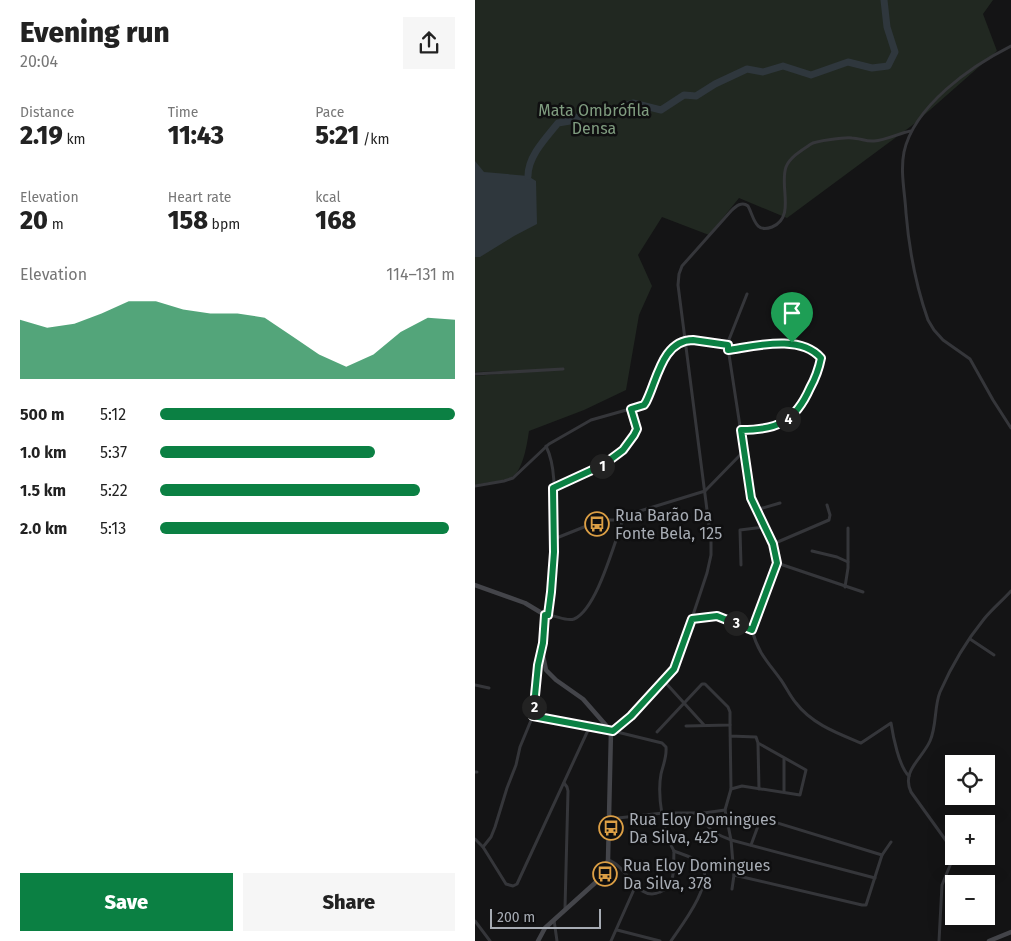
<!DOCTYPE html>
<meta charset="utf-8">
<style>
:root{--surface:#fff;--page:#f6f6f6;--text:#222;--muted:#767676;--accent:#0b8043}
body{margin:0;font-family:"Fira Sans",sans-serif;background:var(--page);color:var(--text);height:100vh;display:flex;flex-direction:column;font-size:19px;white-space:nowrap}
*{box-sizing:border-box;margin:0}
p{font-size:16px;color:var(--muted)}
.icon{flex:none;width:28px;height:28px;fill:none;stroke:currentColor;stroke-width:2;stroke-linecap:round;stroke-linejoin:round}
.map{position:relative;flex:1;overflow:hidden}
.details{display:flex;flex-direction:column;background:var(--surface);width:475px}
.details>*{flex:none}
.controls{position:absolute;left:470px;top:755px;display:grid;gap:10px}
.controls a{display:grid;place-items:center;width:50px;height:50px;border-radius:0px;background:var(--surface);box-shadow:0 5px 20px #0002;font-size:25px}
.scale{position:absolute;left:15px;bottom:12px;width:111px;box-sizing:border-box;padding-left:5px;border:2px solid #a7acb4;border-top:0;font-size:14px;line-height:18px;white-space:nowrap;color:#a7acb4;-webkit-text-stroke:4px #0f0f10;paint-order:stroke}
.pin{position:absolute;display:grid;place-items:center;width:42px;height:42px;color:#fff;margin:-51px -21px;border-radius:50% 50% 50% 0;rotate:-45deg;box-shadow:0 0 5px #0007}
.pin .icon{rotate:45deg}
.km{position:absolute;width:25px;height:25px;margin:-12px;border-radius:50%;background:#222;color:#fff;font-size:14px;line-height:25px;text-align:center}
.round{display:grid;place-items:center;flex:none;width:52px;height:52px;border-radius:0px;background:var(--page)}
.overview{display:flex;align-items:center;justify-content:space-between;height:85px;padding:0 20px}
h1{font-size:28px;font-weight:800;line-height:38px}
.stats{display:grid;grid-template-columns:repeat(3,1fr);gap:8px;height:85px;padding:5px 20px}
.stats div{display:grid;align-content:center}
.stats b{font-size:25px;font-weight:800}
.stats small{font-size:14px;font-weight:400}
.stats p{font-size:14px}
.chart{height:140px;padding:10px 20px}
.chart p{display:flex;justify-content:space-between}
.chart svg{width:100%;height:90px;margin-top:5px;fill:var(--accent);opacity:.7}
.cta{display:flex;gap:10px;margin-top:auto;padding:10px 20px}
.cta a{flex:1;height:58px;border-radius:0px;background:var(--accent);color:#fff;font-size:20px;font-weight:800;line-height:58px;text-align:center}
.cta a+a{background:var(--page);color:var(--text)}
ul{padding:0 20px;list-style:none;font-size:16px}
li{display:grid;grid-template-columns:80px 60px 1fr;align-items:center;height:38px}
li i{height:12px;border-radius:6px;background:var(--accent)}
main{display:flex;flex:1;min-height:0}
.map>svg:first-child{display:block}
</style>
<main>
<section class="details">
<div class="overview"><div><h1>Evening run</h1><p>20:04</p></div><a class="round"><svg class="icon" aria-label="share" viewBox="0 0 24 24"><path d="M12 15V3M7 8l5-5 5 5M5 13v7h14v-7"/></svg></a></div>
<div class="stats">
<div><p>Distance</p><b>2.19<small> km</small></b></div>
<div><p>Time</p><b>11:43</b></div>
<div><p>Pace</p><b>5:21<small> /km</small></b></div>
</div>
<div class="stats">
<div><p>Elevation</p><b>20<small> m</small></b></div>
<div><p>Heart rate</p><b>158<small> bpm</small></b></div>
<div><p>kcal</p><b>168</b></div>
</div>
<div class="chart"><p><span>Elevation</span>114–131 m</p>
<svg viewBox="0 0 160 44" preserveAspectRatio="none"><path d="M0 44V15L10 19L20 17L30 12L40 6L50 6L60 10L70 12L80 12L90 14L100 23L110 32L120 38L130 32L140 21L150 14L160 15V44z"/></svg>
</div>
<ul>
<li><b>500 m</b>5:12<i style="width:100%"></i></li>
<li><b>1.0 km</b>5:37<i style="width:73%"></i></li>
<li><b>1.5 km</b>5:22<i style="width:88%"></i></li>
<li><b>2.0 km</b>5:13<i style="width:98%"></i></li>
</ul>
<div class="cta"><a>Save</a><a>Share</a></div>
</section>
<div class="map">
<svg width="536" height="941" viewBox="0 0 536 941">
<rect width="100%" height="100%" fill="#141415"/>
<!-- green -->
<path fill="#212821" d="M0,0H518L508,14L522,51L439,124L312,218L264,198L234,235L187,217L163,255L177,286L164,315L151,390L109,410L54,431C52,444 48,473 35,478C24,482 11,482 0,485V376L72,370L0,372Z"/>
<!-- water -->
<path fill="#2f373d" d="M0,161L9,172L53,176L61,181L62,224L39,236L5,257H0Z"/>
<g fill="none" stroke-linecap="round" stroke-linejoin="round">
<!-- river -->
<path stroke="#2f373d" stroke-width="7" d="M53,176C53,156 71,138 83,123L95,121L117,110L131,112L158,103L186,110L209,95L221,96L240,84L272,69L288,72L308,66L336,75L373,62L397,68L413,66L420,52L412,27L409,0"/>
<!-- street -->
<g stroke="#35363a" stroke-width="3">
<path d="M536,46C496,66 439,106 429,152C425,172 430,193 431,213C434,249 441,286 453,320L459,330L468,340L495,359L518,400L536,428"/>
<path d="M272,294L253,342V348L276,498L298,544L302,563L277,630"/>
<path d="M253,350C281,347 325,333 346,358C344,368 339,379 335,388C320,422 302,430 266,430"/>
<path d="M0,374L88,369"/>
<path d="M71,446C82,469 79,498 78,523C78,554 78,584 73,615"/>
<path d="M0,486L29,481L38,478L74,444L116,420L169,405C182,386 185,343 214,340C226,340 240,344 253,345"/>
<path d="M79,488C107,477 151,461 162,429L156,409"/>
<path d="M281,510L305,503"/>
<path d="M79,539L119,523L132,520H148L165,511L230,491L268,452"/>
<path d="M298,544L354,520L355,515L352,505"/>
<path d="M337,551L362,557L373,562"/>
<path d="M302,563L388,592"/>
<path d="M266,565L265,530L289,527"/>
<path d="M370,587L373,568V528"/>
<path d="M72,615C81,615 91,622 99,619C122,609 139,543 148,520"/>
<path d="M217,619L242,616L277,630C283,653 293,662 306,680C311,687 315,696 321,703C337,724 362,733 386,743L416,723C418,736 424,767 434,776"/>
<path d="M495,639L519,655"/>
<path d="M189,681L229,725"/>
<path d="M0,685L14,688"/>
<path d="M58,716L138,731L187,743L191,747C192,757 188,765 186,774C182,795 188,833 199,851"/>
<path d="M255,725L256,789L267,786L325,795L331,770L283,743L281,737L255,736"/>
<path d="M138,731L156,716L201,666L232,573L236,555V541L203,285L204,274L207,266L256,211C261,206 267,201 273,206C279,217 280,234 297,227C321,217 304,186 311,167C315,157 327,150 336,144C340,141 371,137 377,138C384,138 392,142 399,141C412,140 424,133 436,131"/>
<path d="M182,732L227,684H230L253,707L255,712V725L211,726"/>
<path d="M283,744L284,789"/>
<path d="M309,759V792"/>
<path d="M0,772H2"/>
<path d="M89,783L92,787L93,791L90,908"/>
<path d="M256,789L250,810L256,840L259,875"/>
<path d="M229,813C232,832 239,833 256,840L400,878"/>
<path d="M134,819L188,813H229L250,810"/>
<path d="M0,839L8,847L31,884L38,886L42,884L114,728"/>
<path d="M276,845L286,818L407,855"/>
<path d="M8,847L16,837L20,827L32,788L41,765L45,747L57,718L63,665L67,651"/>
<path d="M133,860C152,865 162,903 185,892C202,885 198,867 199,851"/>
<path d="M257,889L259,875L387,905H391L407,855L416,842"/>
<path d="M79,920L82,941"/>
<path d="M0,921L15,941"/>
<path d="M142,930L185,941"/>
<path d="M136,941L161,885"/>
<path d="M196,941C206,926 239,884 227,866C221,858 209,855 199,851"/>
<path d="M464,941L467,885L476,863L475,849L472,842L436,792C426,771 447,759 455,741C462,725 459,707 465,692C476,667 492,640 509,619C517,609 527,601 536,591"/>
</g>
<!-- secondary -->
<g stroke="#44454a" stroke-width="4.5">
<path d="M0,585L50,603L70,615L67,651L71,670L81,680L108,699L136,731L133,860C131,869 127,876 120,883L70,928L63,941"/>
<path d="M514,941L536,932"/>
</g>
</g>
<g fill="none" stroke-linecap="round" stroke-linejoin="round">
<!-- route casing -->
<g stroke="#fff" stroke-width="10">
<path id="route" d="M218,340L253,345V350C281,346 325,334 346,358C344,368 340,379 335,388C320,422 302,430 266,430L276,498L298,544L302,563L277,630L242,616L217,619L199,669L156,716L138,731L58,716L63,665L68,643L70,615H73L76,592L79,552L78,488L128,465L148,450L159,435L162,429L156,409L169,405L171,402C182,381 187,340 218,340Z"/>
</g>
<!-- route -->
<use href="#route" stroke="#0b8043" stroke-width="6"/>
</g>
<!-- icons -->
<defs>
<g id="bus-ring" transform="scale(1.25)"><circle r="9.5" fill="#0f0f10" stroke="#dc9f45" stroke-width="1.5"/><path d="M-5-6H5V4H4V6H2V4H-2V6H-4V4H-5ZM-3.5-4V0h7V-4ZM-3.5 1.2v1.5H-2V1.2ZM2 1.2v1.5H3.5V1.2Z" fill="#dc9f45"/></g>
</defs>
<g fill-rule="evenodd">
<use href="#bus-ring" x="122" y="524"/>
<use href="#bus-ring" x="136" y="828"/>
<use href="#bus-ring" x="130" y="874"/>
</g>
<g text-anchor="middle" stroke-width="5" stroke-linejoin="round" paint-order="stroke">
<!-- park labels -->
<g font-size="16" fill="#809d80" stroke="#0f0f10">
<text x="119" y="116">Mata Ombrófila<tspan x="119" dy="18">Densa</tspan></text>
</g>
<!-- poi labels -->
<g font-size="16" fill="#a7acb4" stroke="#0f0f10" text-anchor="start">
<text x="140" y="521">Rua Barão Da<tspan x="140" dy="18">Fonte Bela, 125</tspan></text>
<text x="154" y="825">Rua Eloy Domingues<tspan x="154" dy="18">Da Silva, 425</tspan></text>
<text x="148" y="871">Rua Eloy Domingues<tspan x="148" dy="18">Da Silva, 378</tspan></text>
</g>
</g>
</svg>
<div class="controls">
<a><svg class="icon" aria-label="locate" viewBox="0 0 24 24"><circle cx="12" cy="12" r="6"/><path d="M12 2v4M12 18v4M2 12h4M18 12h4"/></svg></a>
<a>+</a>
<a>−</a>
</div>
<div class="scale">200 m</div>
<div class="pin" style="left:317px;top:343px;background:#1e9e55"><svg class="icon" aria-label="arrive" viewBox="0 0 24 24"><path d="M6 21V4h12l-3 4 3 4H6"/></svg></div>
<b class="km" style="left:127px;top:466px">1</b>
<b class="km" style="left:59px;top:707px">2</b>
<b class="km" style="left:261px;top:623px">3</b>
<b class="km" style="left:313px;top:419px">4</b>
</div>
</main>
